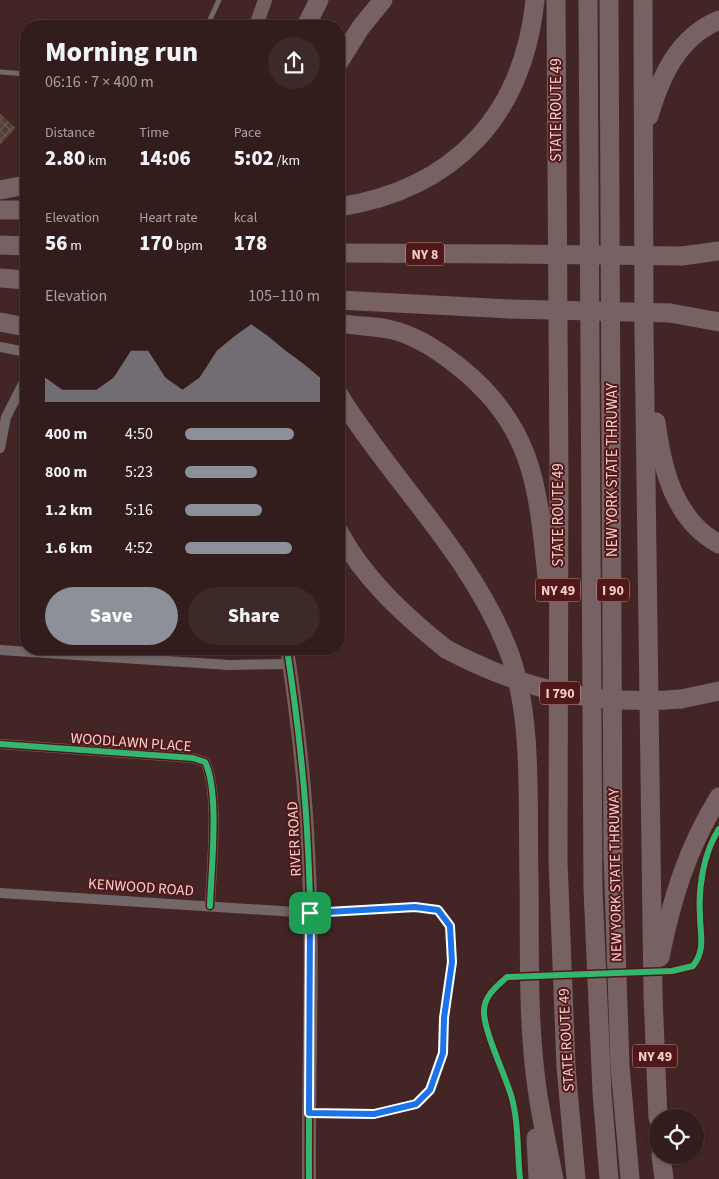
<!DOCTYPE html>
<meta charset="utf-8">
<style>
:root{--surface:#331c1c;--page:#3e2929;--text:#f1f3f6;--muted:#a9a1a3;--line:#4e3a3b;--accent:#8c9099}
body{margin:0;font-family:"Source Sans 3",sans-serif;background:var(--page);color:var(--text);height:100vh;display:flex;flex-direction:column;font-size:19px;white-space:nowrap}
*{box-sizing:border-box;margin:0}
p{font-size:16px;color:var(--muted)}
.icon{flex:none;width:28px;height:28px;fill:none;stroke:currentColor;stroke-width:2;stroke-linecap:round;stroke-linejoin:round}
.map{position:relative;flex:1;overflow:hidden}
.side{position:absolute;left:20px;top:20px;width:325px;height:635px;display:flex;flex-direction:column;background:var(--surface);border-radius:20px;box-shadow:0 1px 4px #0004,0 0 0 1px var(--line)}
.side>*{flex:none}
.tools{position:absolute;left:649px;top:1109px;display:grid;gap:10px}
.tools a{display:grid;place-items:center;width:55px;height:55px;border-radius:50%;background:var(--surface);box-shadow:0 1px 4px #0004,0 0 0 1px var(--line);font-size:25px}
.pin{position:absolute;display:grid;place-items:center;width:42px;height:42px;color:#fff;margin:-21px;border-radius:10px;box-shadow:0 2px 8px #0006}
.round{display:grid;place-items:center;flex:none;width:52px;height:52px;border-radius:26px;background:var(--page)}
.headline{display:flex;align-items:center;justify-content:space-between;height:85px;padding:0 25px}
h1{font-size:28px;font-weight:800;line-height:38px}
.figures{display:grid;grid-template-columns:repeat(3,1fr);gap:8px;height:85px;padding:5px 25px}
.figures div{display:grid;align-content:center}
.figures b{font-size:21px;font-weight:800}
.figures small{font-size:14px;font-weight:400}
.figures p{font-size:14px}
.chart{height:140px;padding:10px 25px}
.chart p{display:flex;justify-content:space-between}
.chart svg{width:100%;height:90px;margin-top:5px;fill:var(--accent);opacity:.7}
.primary-button{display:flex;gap:10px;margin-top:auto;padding:10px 25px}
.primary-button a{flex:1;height:58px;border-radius:30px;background:var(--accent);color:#fff;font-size:20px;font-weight:800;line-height:58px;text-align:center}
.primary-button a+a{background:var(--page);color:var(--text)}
ul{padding:0 25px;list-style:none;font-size:16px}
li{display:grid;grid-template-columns:80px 60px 1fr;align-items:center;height:38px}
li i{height:12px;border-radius:6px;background:var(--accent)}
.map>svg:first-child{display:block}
</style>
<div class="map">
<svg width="719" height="1179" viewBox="0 0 719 1179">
<defs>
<pattern id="building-cross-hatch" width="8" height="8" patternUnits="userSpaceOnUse" patternTransform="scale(1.25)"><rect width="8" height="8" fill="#523e36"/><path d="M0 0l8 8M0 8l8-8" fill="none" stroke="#6c5952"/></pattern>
</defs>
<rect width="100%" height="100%" fill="#442526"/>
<!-- building -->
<path fill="url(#building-cross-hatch)" stroke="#624d42" d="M0,114L15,128L0,144Z"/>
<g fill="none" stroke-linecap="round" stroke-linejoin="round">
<!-- service -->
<g stroke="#746767" stroke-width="5">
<path d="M207,26L219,0"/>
<path d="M0,72L26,74"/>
<path d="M309,1113H374L416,1104L430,1090L443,1053L444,1018L452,962L451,926L438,911L415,907L312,913"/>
</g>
<!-- minor -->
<g stroke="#746767" stroke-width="10">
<path d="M0,347L26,352"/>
<path d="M0,448L6,417L26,378"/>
<path d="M0,650L229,665L289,664"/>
<path d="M0,744L193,758L205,762C220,791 211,871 210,906"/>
<path d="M0,893L311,913"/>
</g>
<!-- secondary -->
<g stroke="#725f5e" stroke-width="14">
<path d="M256,26L265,0"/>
<path d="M287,649C297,715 305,782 308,849C314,959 308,1069 309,1179"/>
</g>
<!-- motorway -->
<g stroke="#776162" stroke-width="19">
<path d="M556,0L559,478L558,861L566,1067L576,1179"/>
<path d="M588,0L593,889L602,1092L609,1179"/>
<path d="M609,0L613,855L620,1066L630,1179"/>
<path d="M643,0L644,332L653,995L658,1118"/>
<path d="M306,26L319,0"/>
<path d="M339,62L361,27L383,0"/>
<path d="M649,116C661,76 678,37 719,20"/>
<path d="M0,190L26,185"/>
<path d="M339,207C454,189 523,116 535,0"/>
<path d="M0,210H26"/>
<path d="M0,245L26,246"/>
<path d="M339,253L511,254"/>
<path d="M682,256L719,251"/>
<path d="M0,278L26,280"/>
<path d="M339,300L510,309"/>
<path d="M670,313L719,322"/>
<path d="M0,322L26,327"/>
<path d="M339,323C355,326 372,326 388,329C413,334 438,350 458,366C537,428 538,493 548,586"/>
<path d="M339,395C392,481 469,552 507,647C534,713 527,805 529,877C530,946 527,1018 537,1088C541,1118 548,1149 554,1179"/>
<path d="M656,422C662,468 674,520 719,544"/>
<path d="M339,532C364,579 405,616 446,649"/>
<path d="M681,699L719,691"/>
<path d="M660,957C672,898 687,849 719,797"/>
<path d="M536,1138L538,1179"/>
<path d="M661,1155L664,1179"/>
</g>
<!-- motorway-bridge -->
<g stroke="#776162" stroke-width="19">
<path d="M511,254L682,256"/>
<path d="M510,309L670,313"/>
<path d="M446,649C523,690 594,706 681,699"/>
</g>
<!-- cycleway casing -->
<g stroke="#511819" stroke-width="9">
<g id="cycleway">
<path d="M287,649C297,715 305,782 308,849C314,959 308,1069 309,1179"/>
<path d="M0,744L193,758L205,762C220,791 211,871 210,906"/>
<path d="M520,1179C517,1151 519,1122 511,1095C505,1075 483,1029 484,1011C484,996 497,986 507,977L672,971L693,966C706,949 700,935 700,915C698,887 704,852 719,829"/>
</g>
</g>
<!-- cycleway -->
<use href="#cycleway" stroke="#33b770" stroke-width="6"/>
</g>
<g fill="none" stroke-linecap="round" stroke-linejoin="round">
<!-- route casing -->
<g stroke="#fff" stroke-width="10">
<path id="route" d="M415,907L438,910L450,926L452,962L444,1018L443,1053L430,1090L416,1104L374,1114L309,1113L310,913Z"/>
</g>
<!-- route -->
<use href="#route" stroke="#1a73e8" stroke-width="6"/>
</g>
<g text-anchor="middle" stroke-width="4" stroke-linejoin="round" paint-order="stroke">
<!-- shield labels -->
<g fill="#511819" stroke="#c49998" stroke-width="1">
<rect x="406" y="242.5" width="38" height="23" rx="4"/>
<rect x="535.5" y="578.5" width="45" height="23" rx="4"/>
<rect x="597" y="578.5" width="32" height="23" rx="4"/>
<rect x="540" y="681.5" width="40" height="23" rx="4"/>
<rect x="632.5" y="1044.5" width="45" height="23" rx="4"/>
</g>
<g font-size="14" font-weight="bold" fill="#f6d0ce">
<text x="425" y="259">NY 8</text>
<text x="558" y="595">NY 49</text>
<text x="613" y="595">I 90</text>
<text x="560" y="698">I 790</text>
<text x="655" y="1061">NY 49</text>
</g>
<!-- street labels -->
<g font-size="15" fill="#f6d0ce" stroke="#511819">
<text transform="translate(556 110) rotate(-90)" y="5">STATE ROUTE 49</text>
<text transform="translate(612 470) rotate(-90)" y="5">NEW YORK STATE THRUWAY</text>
<text transform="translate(558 515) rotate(-90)" y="5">STATE ROUTE 49</text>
<text transform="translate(131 742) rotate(4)" y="5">WOODLAWN PLACE</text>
<text transform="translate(294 839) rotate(-93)" y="5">RIVER ROAD</text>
<text transform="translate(615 875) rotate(-91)" y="5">NEW YORK STATE THRUWAY</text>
<text transform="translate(141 887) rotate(4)" y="5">KENWOOD ROAD</text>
<text transform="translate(566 1040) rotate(-93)" y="5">STATE ROUTE 49</text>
</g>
</g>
</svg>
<div class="tools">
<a><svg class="icon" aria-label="locate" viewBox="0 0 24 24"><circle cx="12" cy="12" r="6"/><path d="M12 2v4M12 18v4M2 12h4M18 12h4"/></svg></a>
</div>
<div class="pin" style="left:310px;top:913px;background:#1e9e55"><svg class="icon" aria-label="arrive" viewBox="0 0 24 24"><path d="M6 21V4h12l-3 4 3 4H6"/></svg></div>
<section class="side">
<div class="headline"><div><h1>Morning run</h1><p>06:16 · 7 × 400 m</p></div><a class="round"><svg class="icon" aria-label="share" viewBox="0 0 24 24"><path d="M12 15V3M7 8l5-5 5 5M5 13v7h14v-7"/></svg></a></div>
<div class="figures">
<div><p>Distance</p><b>2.80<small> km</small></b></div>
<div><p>Time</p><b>14:06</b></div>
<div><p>Pace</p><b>5:02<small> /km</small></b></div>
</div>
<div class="figures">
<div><p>Elevation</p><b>56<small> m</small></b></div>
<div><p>Heart rate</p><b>170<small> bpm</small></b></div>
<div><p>kcal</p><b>178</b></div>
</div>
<div class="chart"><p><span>Elevation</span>105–110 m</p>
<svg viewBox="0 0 160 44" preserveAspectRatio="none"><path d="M0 44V32L10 38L20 38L30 38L40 32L50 19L60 19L70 32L80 38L90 32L100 19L110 12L120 6L130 12L140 19L150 25L160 32V44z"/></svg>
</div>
<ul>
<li><b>400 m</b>4:50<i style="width:81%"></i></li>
<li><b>800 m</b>5:23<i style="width:53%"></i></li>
<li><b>1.2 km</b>5:16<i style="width:57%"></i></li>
<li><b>1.6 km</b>4:52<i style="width:79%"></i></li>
</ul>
<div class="primary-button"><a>Save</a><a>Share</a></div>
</section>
</div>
